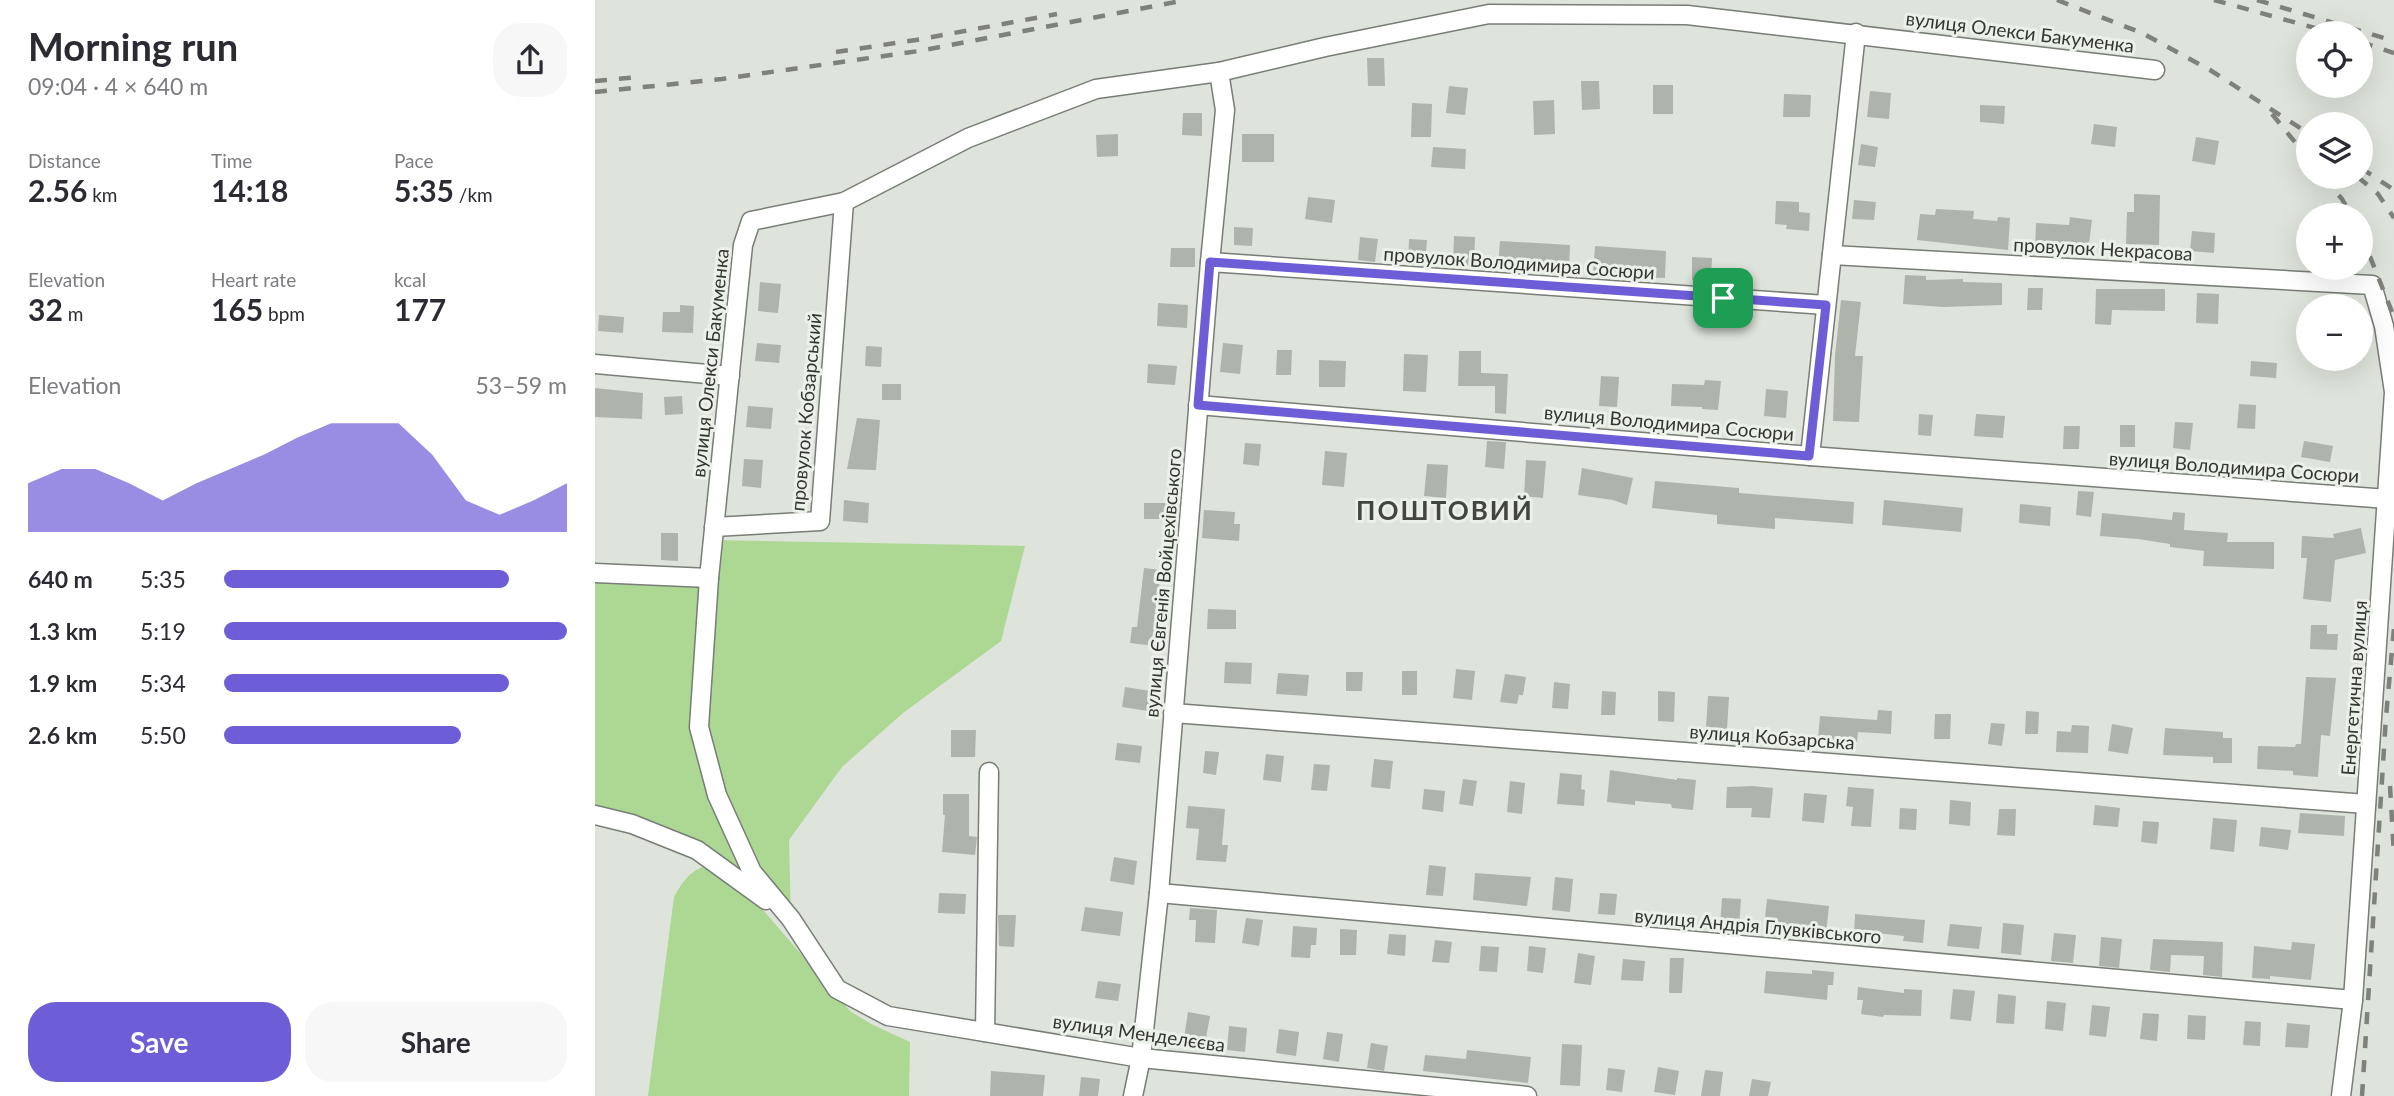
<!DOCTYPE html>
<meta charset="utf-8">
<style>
:root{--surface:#fff;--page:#f7f7f7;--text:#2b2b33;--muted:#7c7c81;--accent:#6d5ed8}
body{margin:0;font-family:Lato,sans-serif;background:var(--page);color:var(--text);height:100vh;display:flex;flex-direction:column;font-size:26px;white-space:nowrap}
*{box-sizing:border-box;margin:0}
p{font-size:23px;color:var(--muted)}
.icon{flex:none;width:38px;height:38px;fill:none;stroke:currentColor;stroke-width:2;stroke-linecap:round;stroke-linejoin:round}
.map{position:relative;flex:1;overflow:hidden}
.details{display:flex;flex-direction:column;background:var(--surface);width:595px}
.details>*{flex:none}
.buttons{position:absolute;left:1701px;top:21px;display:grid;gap:14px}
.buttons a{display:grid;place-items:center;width:77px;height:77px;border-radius:50%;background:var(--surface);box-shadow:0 7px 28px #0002;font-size:35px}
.pin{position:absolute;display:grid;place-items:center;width:60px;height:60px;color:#fff;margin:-30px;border-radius:14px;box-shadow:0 4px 10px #0006}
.round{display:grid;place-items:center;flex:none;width:74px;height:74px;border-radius:28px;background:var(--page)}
.summary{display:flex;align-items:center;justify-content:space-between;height:119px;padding:0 28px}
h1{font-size:38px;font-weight:700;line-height:52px}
.figures{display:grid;grid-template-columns:repeat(3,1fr);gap:10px;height:119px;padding:7px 28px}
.figures div{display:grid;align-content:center}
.figures b{font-size:30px;font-weight:700}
.figures small{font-size:19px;font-weight:400}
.figures p{font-size:19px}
.chart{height:196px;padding:14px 28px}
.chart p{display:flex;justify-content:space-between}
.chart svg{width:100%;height:126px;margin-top:7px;fill:var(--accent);opacity:.7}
.primary-button{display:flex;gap:14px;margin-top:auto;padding:14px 28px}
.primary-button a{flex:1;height:80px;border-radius:28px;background:var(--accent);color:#fff;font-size:28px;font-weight:700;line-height:80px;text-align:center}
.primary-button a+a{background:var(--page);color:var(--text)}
ul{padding:0 28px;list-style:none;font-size:23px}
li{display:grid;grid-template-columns:112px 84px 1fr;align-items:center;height:52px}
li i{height:18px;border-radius:9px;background:var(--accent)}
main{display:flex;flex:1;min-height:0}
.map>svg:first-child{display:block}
</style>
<main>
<section class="details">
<div class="summary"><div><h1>Morning run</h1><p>09:04 · 4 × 640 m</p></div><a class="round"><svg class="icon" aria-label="share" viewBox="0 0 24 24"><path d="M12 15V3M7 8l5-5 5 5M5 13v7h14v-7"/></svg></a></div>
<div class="figures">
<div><p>Distance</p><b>2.56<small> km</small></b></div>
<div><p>Time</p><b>14:18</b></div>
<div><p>Pace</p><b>5:35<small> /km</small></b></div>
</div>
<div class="figures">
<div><p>Elevation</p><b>32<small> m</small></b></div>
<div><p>Heart rate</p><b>165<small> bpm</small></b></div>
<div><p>kcal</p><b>177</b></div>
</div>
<div class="chart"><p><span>Elevation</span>53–59 m</p>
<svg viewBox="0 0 160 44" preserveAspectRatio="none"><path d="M0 44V27L10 22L20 22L30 27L40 33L50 27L60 22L70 17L80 11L90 6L100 6L110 6L120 17L130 33L140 38L150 33L160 27V44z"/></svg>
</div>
<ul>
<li><b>640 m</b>5:35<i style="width:83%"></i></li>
<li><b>1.3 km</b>5:19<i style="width:100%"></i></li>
<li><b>1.9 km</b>5:34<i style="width:83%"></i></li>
<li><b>2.6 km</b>5:50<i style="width:69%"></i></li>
</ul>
<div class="primary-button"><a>Save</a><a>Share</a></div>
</section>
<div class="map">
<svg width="1799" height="1096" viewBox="0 0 1799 1096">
<rect width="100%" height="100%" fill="#dee4db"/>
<!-- green -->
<g fill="#acd893">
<path d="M118,540L430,546L406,641L308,713L247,767L194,840L196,919L102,850L0,815V573L113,578Z"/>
<path d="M113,866L168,910L255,1011L276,1024L315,1042L314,1096H53L79,897C87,883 95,869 113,866Z"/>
</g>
<!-- building -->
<g fill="#aeb4ac">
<path d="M772,58H789L790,86H773Z"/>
<path d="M986,81H1004L1005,109L987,110Z"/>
<rect x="1058" y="85" width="20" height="29"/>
<path d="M854,86L873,88L870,115L851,113Z"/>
<path d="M1275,91L1296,93L1294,119L1272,117Z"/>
<path d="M1189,94L1216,95L1215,117H1188Z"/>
<path d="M959,100L960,134L939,135L938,101Z"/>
<path d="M817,103L837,104L836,137H816Z"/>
<path d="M1385,105L1410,106L1409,124L1385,122Z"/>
<path d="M588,113H607V136L587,135Z"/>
<path d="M1499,124L1522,127L1520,147L1496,144Z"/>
<path d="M523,134V156L502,157L501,135Z"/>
<rect x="647" y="134" width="32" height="28"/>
<path d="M1601,137L1624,141L1620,165L1597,161Z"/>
<path d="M1266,144L1283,147L1280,167L1263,165Z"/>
<path d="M838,147L871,149L870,169L836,167Z"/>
<path d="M1539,194L1565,195L1564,245L1531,244L1532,212H1539Z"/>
<path d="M713,197L740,200L737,223L710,219Z"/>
<path d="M1259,200L1281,202L1279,220L1257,219Z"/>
<path d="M1181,201L1204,202V212L1215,213L1214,231L1191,229L1192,225L1180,224Z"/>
<path d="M1341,209L1379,211L1378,219L1402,221L1403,217L1415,218L1413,250L1322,240L1325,214L1340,215Z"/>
<path d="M1475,217L1497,220L1493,251L1456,247V250L1440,249L1441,223L1474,225Z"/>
<path d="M639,227L658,228L657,246L639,245Z"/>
<path d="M1597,231L1620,233L1619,253L1595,251Z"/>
<path d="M859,236L880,237L879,266L858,265Z"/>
<path d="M765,237L783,239L780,262L763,260Z"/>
<path d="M814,239L832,240L830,266L813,264Z"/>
<path d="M905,241L975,245L974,272L903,267Z"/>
<path d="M1000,246L1071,251L1070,278L998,276Z"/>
<path d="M576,248H600V267H575Z"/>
<path d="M1097,257L1117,258L1116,280H1097Z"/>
<path d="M1310,275L1331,276V280L1368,279V282L1407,283V305L1348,307L1308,304Z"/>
<path d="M165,282L186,284L183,313L163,311Z"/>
<path d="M1433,288H1448L1447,310H1432Z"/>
<path d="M1501,289H1570V311L1517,310L1516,325L1500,324Z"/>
<path d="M1602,293L1624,294L1623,324L1601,323Z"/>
<path d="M1246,300L1266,302L1260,356H1268L1264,422L1238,421L1240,355Z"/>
<path d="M563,303L593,305L592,328L562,326Z"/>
<path d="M85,305L99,306L98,333L67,332L68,312H85Z"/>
<path d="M4,315L29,317L28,333L3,331Z"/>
<path d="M162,343L186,345L184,363L160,361Z"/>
<path d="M628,343L648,345L645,374L625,372Z"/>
<path d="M271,346L287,347L286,367L270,366Z"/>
<path d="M682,350H697L696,375H681Z"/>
<path d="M864,351H886V373L913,374L911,414L900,413V386H863Z"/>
<path d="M809,354L833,355L831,392L808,391Z"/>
<path d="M724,360L751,361L750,387H724Z"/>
<path d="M1656,361L1682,363L1681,378L1655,376Z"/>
<path d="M553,364L582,366L580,385L552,383Z"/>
<path d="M1006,376L1024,377L1022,407L1004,406Z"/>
<path d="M1110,380L1126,381L1123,410L1107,409V407L1076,406L1077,384L1109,385Z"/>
<rect x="287" y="384" width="19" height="16"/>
<path d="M0,388L48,393L47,419L0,417Z"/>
<path d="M1171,389L1193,391L1191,418L1169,416Z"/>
<path d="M87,396L88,414L70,415L69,397Z"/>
<path d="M1644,404L1661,405L1660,429L1642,428Z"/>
<path d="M153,406L178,408L176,429L151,427Z"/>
<path d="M1324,414L1338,415L1336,436L1323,435Z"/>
<path d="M1381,414L1410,416L1408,438L1379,436Z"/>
<path d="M262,418L285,420L281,470L252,469Z"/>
<path d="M1580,422L1598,423L1595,450L1578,448Z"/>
<rect x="1525" y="425" width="15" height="22"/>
<path d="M1469,426H1485L1484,449H1468Z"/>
<path d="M892,441L911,442L909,469L890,467Z"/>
<path d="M1709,441L1738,446L1735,462L1706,457Z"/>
<path d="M650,443L666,444L664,466L648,464Z"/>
<path d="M730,451L752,453L749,487L727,485Z"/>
<path d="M149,459L168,460L166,488L147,486Z"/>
<path d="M931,460L951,461L948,498L929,496Z"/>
<path d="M832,464L853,465L851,498L829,496Z"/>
<path d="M987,468L1038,478L1032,505L1018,500L983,495Z"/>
<path d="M1060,481L1144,488V493L1259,502L1258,524L1180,518V529L1122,524V515L1057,508Z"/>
<path d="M1483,491L1499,492L1496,517L1481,515Z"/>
<path d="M249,500L274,503L273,523L248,521Z"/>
<path d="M1289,500L1368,508L1366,532L1287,525Z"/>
<rect x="549" y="503" width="31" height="16"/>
<path d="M1425,504L1456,507L1455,526L1424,523Z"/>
<path d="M609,510L640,512L639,524H645L644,541L607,538Z"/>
<path d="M1578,512L1590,513L1589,530L1633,533L1632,542H1679V569L1608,566L1609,551L1575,547V544L1543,539L1505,536L1507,513L1577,520Z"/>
<path d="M1766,528L1771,553L1740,560L1736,602L1708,599L1712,558H1706L1707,536L1739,538L1738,534Z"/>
<path d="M66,533H83V561L66,560Z"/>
<path d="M549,568L566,570L563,599L570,600L569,615H565L560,646L535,643L537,627H542Z"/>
<path d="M613,609L641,610V629H612Z"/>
<path d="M1716,625H1732V634H1743L1742,650L1715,649Z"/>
<path d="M630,662L657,663L656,684L629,683Z"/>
<path d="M861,669L880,671L877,700L858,698Z"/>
<rect x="807" y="671" width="15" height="24"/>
<path d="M751,672H768L767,691H751Z"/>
<path d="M683,673L714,675L712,696L681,694Z"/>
<path d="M910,674L931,677L928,695H924L922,704L905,702Z"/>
<path d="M1711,677L1741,678L1735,736L1726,735L1723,777L1698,775V771L1662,769L1663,746L1700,747L1701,744H1706Z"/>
<path d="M959,682L975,684L973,709L957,708Z"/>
<path d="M530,687L556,691L553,711L527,707Z"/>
<path d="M1007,691L1021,692L1020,715H1006Z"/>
<path d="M1063,691L1080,692L1079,722L1063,721Z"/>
<path d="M1113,696L1134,697L1132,729L1111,728Z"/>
<path d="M1283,710L1297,711L1296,734L1263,732L1262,742L1223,740L1225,716L1282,720Z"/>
<path d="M1431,711L1444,712L1443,734H1430Z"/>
<path d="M1340,714H1356L1355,739H1339Z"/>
<path d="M1396,723L1410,724L1407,746L1393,744Z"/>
<path d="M1517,724L1538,728L1533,754L1513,751Z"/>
<path d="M1477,725L1494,726L1493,753L1461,752L1462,731L1476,732Z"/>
<path d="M1570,728L1628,732V738H1637V763H1618V757L1568,755Z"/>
<path d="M356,730H381L380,757H356Z"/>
<path d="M522,743L547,746L545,763L520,760Z"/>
<path d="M610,751L624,752L621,775L608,773Z"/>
<path d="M671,754L689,756L686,782L668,780Z"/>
<path d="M779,759L798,761L795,789L776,787Z"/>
<path d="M719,764L735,765L732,791L716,790Z"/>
<path d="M1015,770L1082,780V778L1101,780L1098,810L1077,808L1076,804L1040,801V805L1012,802Z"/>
<path d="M965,773L987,775L986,789L990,790L989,806L962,804Z"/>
<path d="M868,779L882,781L878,806L864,804Z"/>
<path d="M915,781L930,783L927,814L912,812Z"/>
<path d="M1158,786L1178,788L1175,818L1156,817L1157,808H1131L1132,787Z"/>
<path d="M1253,787L1279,789L1276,827L1256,826L1258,807L1251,806Z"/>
<path d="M829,789L850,791L848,812L827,809Z"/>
<path d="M1209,793L1232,795L1229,823L1207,821Z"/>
<path d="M348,794H374V836L382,837L380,855L347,852L350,815H348Z"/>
<path d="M1355,800L1376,802L1375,826L1354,824Z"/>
<path d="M1500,805L1525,808L1523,827L1498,825Z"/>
<path d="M593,806L630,809L627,845H633L631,862L601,860L604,829L591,828Z"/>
<path d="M1305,808L1322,809L1321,830L1304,829Z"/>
<path d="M1404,809H1421L1420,836L1402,835Z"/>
<path d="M1705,813L1750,816L1749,836L1703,833Z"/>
<path d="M1618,818L1642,820L1639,852L1615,849Z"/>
<path d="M1548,821L1564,822L1562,844L1546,842Z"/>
<path d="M1666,827L1696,830L1693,850L1664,846Z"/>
<path d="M519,857L542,861L539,885L515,881Z"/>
<path d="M834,865L851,867L848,896L831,895Z"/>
<path d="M880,873L936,877L932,906L878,900Z"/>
<path d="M960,877L978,879L975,912L957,910Z"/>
<path d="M344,893L371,894L370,914L343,913Z"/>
<path d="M1005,893L1022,894L1020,915L1003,914Z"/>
<path d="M1127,898L1146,899L1144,927L1125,925Z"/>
<path d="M1172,899L1234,906L1231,934L1169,928Z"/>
<path d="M490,907L528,912L525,936L486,931Z"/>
<path d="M595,908L622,910L620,943L600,942L601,920H594Z"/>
<path d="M1260,914L1330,920L1328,943L1308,941L1309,936L1281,933V938L1259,937Z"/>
<path d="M403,915H421L419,947L404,946Z"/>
<path d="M651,918L668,920L664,946L647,943Z"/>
<path d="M1408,923L1429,925L1426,955L1406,953Z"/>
<path d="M1355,924L1387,927L1384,949L1352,946Z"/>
<path d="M698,926L722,928L721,945H716L715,958L696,957Z"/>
<path d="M745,929L762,930L761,955H745Z"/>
<path d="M1459,933L1481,935L1478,963L1456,961Z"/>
<path d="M794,934L811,935L810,956L792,954Z"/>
<path d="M1506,937L1527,939L1524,968L1504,966Z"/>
<path d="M1558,939L1628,942L1627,977L1608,975L1609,956L1576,955L1575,972L1555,970Z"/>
<path d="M840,940L857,942L854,963L837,962Z"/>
<path d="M1697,942L1720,944L1716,980L1675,976V979L1657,978L1659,946L1696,950Z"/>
<path d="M886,946L904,947L902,972L884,971Z"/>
<path d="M934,946L951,948L948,973L932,971Z"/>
<path d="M983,953L1000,956L996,985L979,983Z"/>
<path d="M1075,958H1089L1087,993H1074Z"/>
<path d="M1028,959L1050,961L1048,981L1026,980Z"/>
<path d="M1217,970L1239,972L1238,985H1233L1232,1000L1169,993L1171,971L1217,974Z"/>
<path d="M503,981L526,984L523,1001L500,998Z"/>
<path d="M1263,987L1309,993V989L1327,990L1326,1016L1289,1015L1288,1017L1266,1014L1268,1000H1262Z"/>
<path d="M1358,989L1380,991L1376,1021L1355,1019Z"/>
<path d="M1403,994L1421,996L1419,1024L1401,1023Z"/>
<path d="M1452,1001L1471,1003L1468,1031L1450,1029Z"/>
<path d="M1497,1005L1515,1007L1511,1037L1494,1035Z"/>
<path d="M593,1012L615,1016L609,1049L588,1045Z"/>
<path d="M1548,1013L1564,1014L1562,1041L1545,1039Z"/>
<path d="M1593,1015L1611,1016L1610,1040L1592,1039Z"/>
<path d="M1650,1021L1666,1022L1665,1046L1648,1045Z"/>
<path d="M1692,1023L1715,1025L1713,1048L1690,1047Z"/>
<path d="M634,1026L652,1028L650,1052L632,1050Z"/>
<path d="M684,1029L704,1032L701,1056L681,1053Z"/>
<path d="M732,1032L748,1034L744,1062L728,1059Z"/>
<path d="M776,1043L793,1046L789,1071L772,1068Z"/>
<path d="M967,1044L987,1045L985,1086L965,1085Z"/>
<path d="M872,1050L936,1057L933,1083L828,1071L830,1055L871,1059Z"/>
<path d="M1063,1067L1084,1071L1080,1095L1059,1092Z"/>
<path d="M1013,1068L1030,1070L1027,1092L1011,1090Z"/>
<path d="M1110,1070L1128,1072L1125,1096H1106Z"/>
<path d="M396,1071L450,1075L448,1096H395Z"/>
<path d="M486,1077L505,1079L503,1096H484Z"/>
<path d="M1157,1079L1176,1082L1173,1096H1154Z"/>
</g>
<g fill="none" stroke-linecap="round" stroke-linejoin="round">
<!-- minor casing -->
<g stroke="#787d76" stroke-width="21">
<g id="minor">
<path d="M1237,255L1777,285L1789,326L1799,392L1758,1000L1746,1096"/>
<path d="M615,262L1231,305"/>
<path d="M0,364L135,376"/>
<path d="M603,405L1215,456L1793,499"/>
<path d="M1215,456L1261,33"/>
<path d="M119,527L225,521L249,202"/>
<path d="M0,573L114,578"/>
<path d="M578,713L1771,804"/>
<path d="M0,815L37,824L102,850L171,900"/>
<path d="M564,893L1758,1000"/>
<path d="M390,1032L394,772"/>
<path d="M538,1096L546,1058L564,893L615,262L630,110L624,72"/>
<path d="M932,1096L546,1058L293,1016L242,989L196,919L157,872L122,795L104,727L114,578L148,245L156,221L249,202L373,138L501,89L624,72L730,47L894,14L1092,15L1560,70"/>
</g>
</g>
<!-- minor -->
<use href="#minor" stroke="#fff" stroke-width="18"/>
<!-- rail -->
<g stroke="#7e817c" stroke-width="4.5" stroke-dasharray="12 12" stroke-linecap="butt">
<path d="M1462,0L1547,33L1615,70L1713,133"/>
<path d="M1619,0L1738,33"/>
<path d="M1662,0L1799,41"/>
<path d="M1766,42L1799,53"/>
<path d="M241,52L321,40L462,14"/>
<path d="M0,81L43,77"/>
<path d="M0,92L127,79L324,51L591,0"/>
<path d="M1677,114L1713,158"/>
<path d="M1766,168L1799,190"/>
<path d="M1728,177L1747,199L1756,215"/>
<path d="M1763,177L1783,194L1799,218"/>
<path d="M1766,234L1799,317"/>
<path d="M1795,786L1799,855"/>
<path d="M1767,1096L1791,717L1799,628"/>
</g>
</g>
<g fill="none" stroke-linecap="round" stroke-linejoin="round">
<!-- route casing -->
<g stroke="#fff" stroke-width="14">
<path id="route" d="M615,262L1231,305L1214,456L603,405Z"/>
</g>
<!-- route -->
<use href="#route" stroke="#6d5ed8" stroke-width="9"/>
</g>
<g text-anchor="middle" stroke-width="6" stroke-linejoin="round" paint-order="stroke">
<!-- street labels -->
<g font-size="19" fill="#343633" stroke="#ebf1e8">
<text transform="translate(1425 32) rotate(7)" y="7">вулиця Олекси Бакуменка</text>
<text transform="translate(1508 249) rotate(3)" y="7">провулок Некрасова</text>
<text transform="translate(924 263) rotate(4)" y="7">провулок Володимира Сосюри</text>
<text transform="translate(115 363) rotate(-84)" y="7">вулиця Олекси Бакуменка</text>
<text transform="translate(211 412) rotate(-85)" y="7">провулок Кобзарський</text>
<text transform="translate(1074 423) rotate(5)" y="7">вулиця Володимира Сосюри</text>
<text transform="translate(1639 467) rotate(4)" y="7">вулиця Володимира Сосюри</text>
<text transform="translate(568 583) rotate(-85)" y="7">вулиця Євгенія Войцехівського</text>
<text transform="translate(1759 688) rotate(-86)" y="7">Енергетична вулиця</text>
<text transform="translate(1177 737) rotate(4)" y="7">вулиця Кобзарська</text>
<text transform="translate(1163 926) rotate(5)" y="7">вулиця Андрія Глувківського</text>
<text transform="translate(544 1033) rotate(8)" y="7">вулиця Менделєєва</text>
</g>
<!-- district labels -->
<g font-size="26" font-weight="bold" letter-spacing="2" fill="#42463f" stroke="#ebf1e8">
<text x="850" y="520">ПОШТОВИЙ</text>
</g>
</g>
</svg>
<div class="buttons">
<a><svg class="icon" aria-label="locate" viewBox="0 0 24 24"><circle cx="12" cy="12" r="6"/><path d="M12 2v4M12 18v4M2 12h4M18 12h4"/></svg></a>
<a><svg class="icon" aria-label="layers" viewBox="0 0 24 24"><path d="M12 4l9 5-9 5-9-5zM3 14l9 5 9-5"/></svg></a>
<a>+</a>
<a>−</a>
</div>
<div class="pin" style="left:1128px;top:298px;background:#1e9e55"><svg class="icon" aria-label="arrive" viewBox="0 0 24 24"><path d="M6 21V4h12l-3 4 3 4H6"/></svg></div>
</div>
</main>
